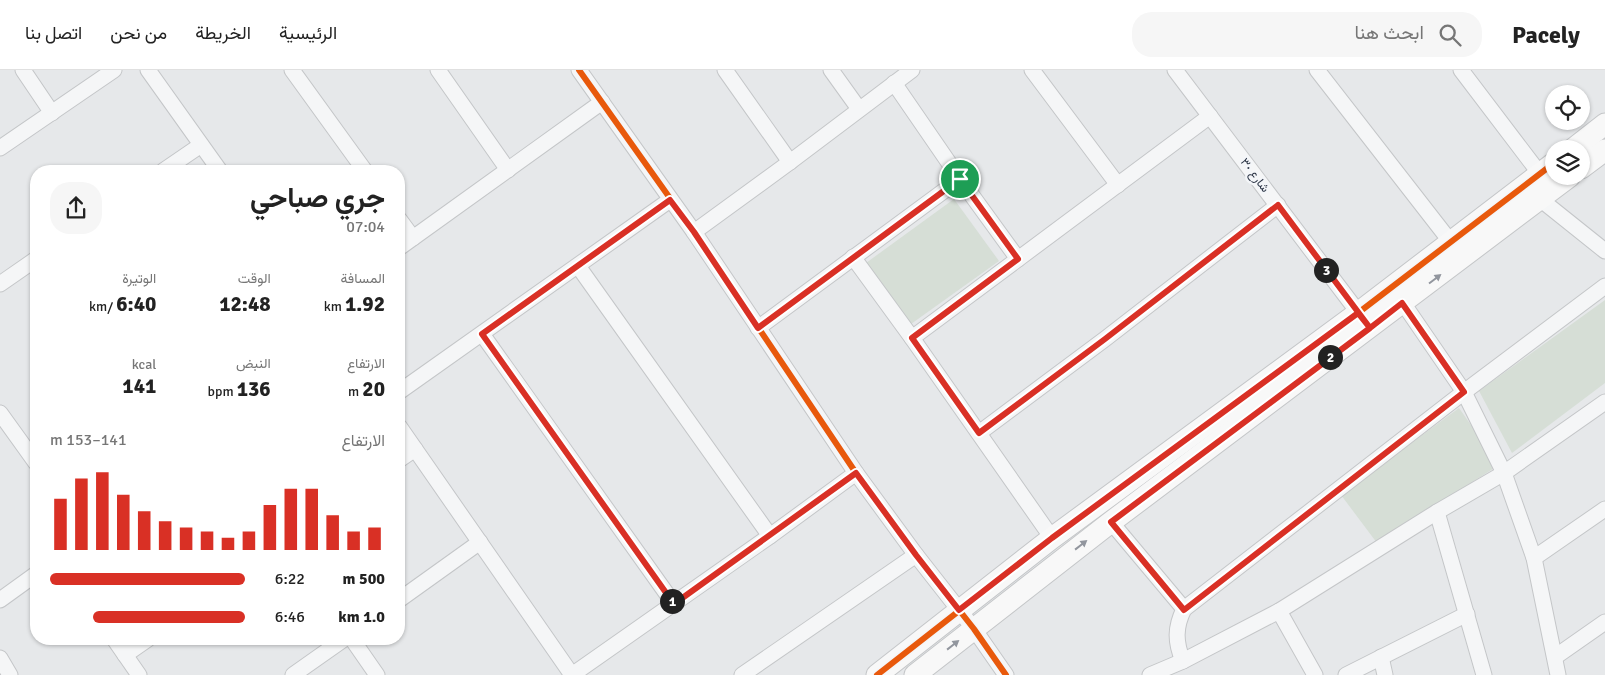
<!DOCTYPE html>
<html lang="ar">
<meta charset="utf-8">
<style>
:root{--surface:#fff;--page:#f6f6f6;--text:#222;--muted:#767676;--line:#e0e0e0;--accent:#d93025}
body{margin:0;font-family:Signika,Vazirmatn,sans-serif;background:var(--page);color:var(--text);direction:rtl;height:100vh;display:flex;flex-direction:column;font-size:19px;white-space:nowrap}
*{box-sizing:border-box;margin:0}
p{font-size:16px;color:var(--muted)}
.icon{flex:none;width:28px;height:28px;fill:none;stroke:currentColor;stroke-width:2;stroke-linecap:round;stroke-linejoin:round}
.map{position:relative;flex:1;overflow:hidden;direction:ltr}
.side{position:absolute;left:30px;top:95px;width:375px;height:480px;display:flex;flex-direction:column;background:var(--surface);border-radius:20px;box-shadow:0 1px 4px #0004;direction:rtl}
.side>*{flex:none}
.tools{position:absolute;left:1545px;top:15px;display:grid;gap:10px}
.tools a{display:grid;place-items:center;width:45px;height:45px;border-radius:50%;background:var(--surface);box-shadow:0 1px 4px #0004;font-size:25px}
.pin{position:absolute;display:grid;place-items:center;width:42px;height:42px;color:#fff;margin:-21px;border:2px solid #fff;border-radius:50%;box-shadow:0 1px 5px #0007}
.km{position:absolute;width:25px;height:25px;margin:-12px;border-radius:50%;background:#222;color:#fff;font-size:14px;line-height:25px;text-align:center}
.round{display:grid;place-items:center;flex:none;width:52px;height:52px;border-radius:20px;background:var(--page)}
.summary{display:flex;align-items:center;justify-content:space-between;height:85px;padding:0 20px}
h1{font-size:28px;font-weight:700;line-height:38px}
.stats{display:grid;grid-template-columns:repeat(3,1fr);gap:8px;height:85px;padding:5px 20px}
.stats div{display:grid;align-content:center}
.stats b{font-size:21px;font-weight:700}
.stats small{font-size:14px;font-weight:400}
.stats p{font-size:14px}
.chart{height:140px;padding:10px 20px}
.chart p{display:flex;justify-content:space-between}
.chart svg{width:100%;height:90px;margin-top:5px;stroke:var(--accent);stroke-width:6}
ul{padding:0 20px;list-style:none;font-size:16px}
li{display:grid;grid-template-columns:80px 60px 1fr;align-items:center;height:38px}
li i{height:12px;border-radius:6px;background:var(--accent)}
header{display:flex;align-items:center;gap:30px;box-sizing:border-box;height:70px;padding:0 25px;background:var(--surface);border-bottom:1px solid var(--line)}
header strong{font-size:24px}
nav{display:flex;gap:28px;margin-inline-start:auto;font-size:18px}
.search{width:350px;height:45px;background:var(--page);display:flex;align-items:center;gap:12px;box-sizing:border-box;padding:0 18px;border-radius:20px;color:var(--muted);font-size:19px}
.map>svg:first-child{display:block}
</style>
<header>
<strong>Pacely</strong>
<div class="search"><svg class="icon" aria-label="search" viewBox="0 0 24 24"><circle cx="10" cy="10" r="6"/><path d="M15 15l6 6"/></svg>ابحث هنا</div>
<nav><a>الرئيسية</a><a>الخريطة</a><a>من نحن</a><a>اتصل بنا</a></nav>
</header>
<div class="map">
<svg width="1605" height="605" viewBox="0 0 1605 605">
<rect width="100%" height="100%" fill="#e6e8ea"/>
<!-- green -->
<g fill="#d6ded6">
<path d="M954,129L999,191L911,254L866,193Z"/>
<path d="M1605,230V313L1512,383L1479,321Z"/>
<path d="M1459,338L1499,395L1377,473L1341,425Z"/>
</g>
<g fill="none" stroke-linecap="round" stroke-linejoin="round">
<!-- street casing -->
<g stroke="#c4c6c8" stroke-width="17">
<g id="street">
<path d="M23,0L52,43"/>
<path d="M148,0L220,101"/>
<path d="M292,0L365,101"/>
<path d="M438,0L508,100"/>
<path d="M579,0L694,162L856,403L916,485L974,559L1006,605"/>
<path d="M725,0L790,92"/>
<path d="M831,0L859,39"/>
<path d="M1032,0L1118,115"/>
<path d="M1175,0L1364,250"/>
<path d="M1317,0L1450,171"/>
<path d="M1461,0L1540,104"/>
<path d="M894,13L960,109L1018,189"/>
<path d="M0,78L114,0"/>
<path d="M163,101L201,75"/>
<path d="M1540,129L1605,181"/>
<path d="M399,149L413,168"/>
<path d="M694,162L790,92L912,0"/>
<path d="M399,178L602,32"/>
<path d="M853,187L912,268L1052,468"/>
<path d="M578,196L770,466"/>
<path d="M0,214L36,189"/>
<path d="M1403,233L1464,322L1504,403L1534,488L1558,605"/>
<path d="M758,258L960,109"/>
<path d="M482,264L674,534"/>
<path d="M912,268L1210,46"/>
<path d="M399,322L670,130"/>
<path d="M0,343L36,393"/>
<path d="M399,356L572,605"/>
<path d="M979,363L1105,269L1278,135"/>
<path d="M399,390L415,379"/>
<path d="M1437,442L1484,605"/>
<path d="M1111,452L1184,539"/>
<path d="M1534,488L1605,439"/>
<path d="M0,530L36,504"/>
<path d="M399,530L480,472"/>
<path d="M1279,541L1315,605"/>
<path d="M114,569L139,605"/>
<path d="M352,569L377,605"/>
<path d="M125,585L148,569"/>
<path d="M1381,587L1385,605"/>
<path d="M1555,587L1605,552"/>
<path d="M0,588L10,605"/>
<path d="M1183,591C1175,572 1175,557 1184,539L1464,322L1605,216"/>
<path d="M293,605L344,569"/>
<path d="M572,605L770,466L856,403"/>
<path d="M742,605L916,485"/>
<path d="M1150,605L1183,591L1279,541L1437,442L1504,403L1605,332"/>
<path d="M1346,605L1467,544"/>
</g>
</g>
<!-- secondary casing -->
<g stroke="#c4c6c8" stroke-width="23">
<g id="secondary">
<path d="M1573,79L1605,54"/>
<path d="M1581,98L1605,80"/>
<path d="M877,605L1052,468L1358,243L1554,93"/>
<path d="M915,605L1111,452L1570,106"/>
</g>
</g>
<!-- street -->
<use href="#street" stroke="#f5f6f7" stroke-width="15"/>
<!-- secondary -->
<use href="#secondary" stroke="#f8f8f8" stroke-width="21"/>
<!-- cycleway casing -->
<g stroke="#f4f6f9" stroke-width="9">
<g id="cycleway">
<path d="M579,0L694,162L856,403L916,485L974,559L1006,605"/>
<path d="M877,605L1052,468L1358,243L1554,93"/>
</g>
</g>
<!-- cycleway -->
<use href="#cycleway" stroke="#e8590c" stroke-width="6"/>
</g>
<!-- one-way arrows -->
<defs><path id="oneway-solid" d="M-6-.8H1V-3.2L6.5 0L1 3.2V.8H-6Z" transform="scale(1.25)"/></defs>
<g fill="#92969e">
<use href="#oneway-solid" transform="translate(1435 209) rotate(-37)"/>
<use href="#oneway-solid" transform="translate(1081 475) rotate(-38)"/>
<use href="#oneway-solid" transform="translate(953 575) rotate(-38)"/>
</g>
<g fill="none" stroke-linecap="round" stroke-linejoin="round">
<!-- route casing -->
<g stroke="#fff" stroke-width="10">
<path id="route" d="M960,109L758,258L694,162L670,130L482,264L674,534L856,403L916,485L959,540L1052,468L1358,243L1370,258L1111,452L1184,540L1464,322L1402,233L1370,258L1278,135L1105,269L979,363L912,268L1018,189L960,109"/>
</g>
<!-- route -->
<use href="#route" stroke="#d93025" stroke-width="6"/>
</g>
<g text-anchor="middle" stroke-width="4.5" stroke-linejoin="round" paint-order="stroke">
<!-- street labels -->
<g font-size="12" fill="#2b3445" stroke="#f4f6f9">
<text transform="translate(1255 105) rotate(53)" y="4">شارع ٣٠</text>
</g>
</g>
</svg>
<div class="tools">
<a><svg class="icon" aria-label="locate" viewBox="0 0 24 24"><circle cx="12" cy="12" r="6"/><path d="M12 2v4M12 18v4M2 12h4M18 12h4"/></svg></a>
<a><svg class="icon" aria-label="layers" viewBox="0 0 24 24"><path d="M12 4l9 5-9 5-9-5zM3 14l9 5 9-5"/></svg></a>
</div>
<div class="pin" style="left:960px;top:109px;background:#1e9e55"><svg class="icon" aria-label="arrive" viewBox="0 0 24 24"><path d="M6 21V4h12l-3 4 3 4H6"/></svg></div>
<b class="km" style="left:672px;top:531px">1</b>
<b class="km" style="left:1330px;top:287px">2</b>
<b class="km" style="left:1326px;top:200px">3</b>
<section class="side">
<div class="summary"><div><h1>جري صباحي</h1><p>07:04</p></div><a class="round"><svg class="icon" aria-label="share" viewBox="0 0 24 24"><path d="M12 15V3M7 8l5-5 5 5M5 13v7h14v-7"/></svg></a></div>
<div class="stats">
<div><p>المسافة</p><b>1.92<small> km</small></b></div>
<div><p>الوقت</p><b>12:48</b></div>
<div><p>الوتيرة</p><b>6:40<small> /km</small></b></div>
</div>
<div class="stats">
<div><p>الارتفاع</p><b>20<small> m</small></b></div>
<div><p>النبض</p><b>136<small> bpm</small></b></div>
<div><p>kcal</p><b>141</b></div>
</div>
<div class="chart"><p><span>الارتفاع</span>141–153 m</p>
<svg viewBox="0 0 160 44" preserveAspectRatio="none"><path d="M5 44V19M15 44V9M25 44V6M35 44V17M45 44V25M55 44V30M65 44V33M75 44V35M85 44V38M95 44V35M105 44V22M115 44V14M125 44V14M135 44V27M145 44V35M155 44V33"/></svg>
</div>
<ul>
<li><b>500 m</b>6:22<i style="width:100%"></i></li>
<li><b>1.0 km</b>6:46<i style="width:78%"></i></li>
</ul>
</section>
</div>
